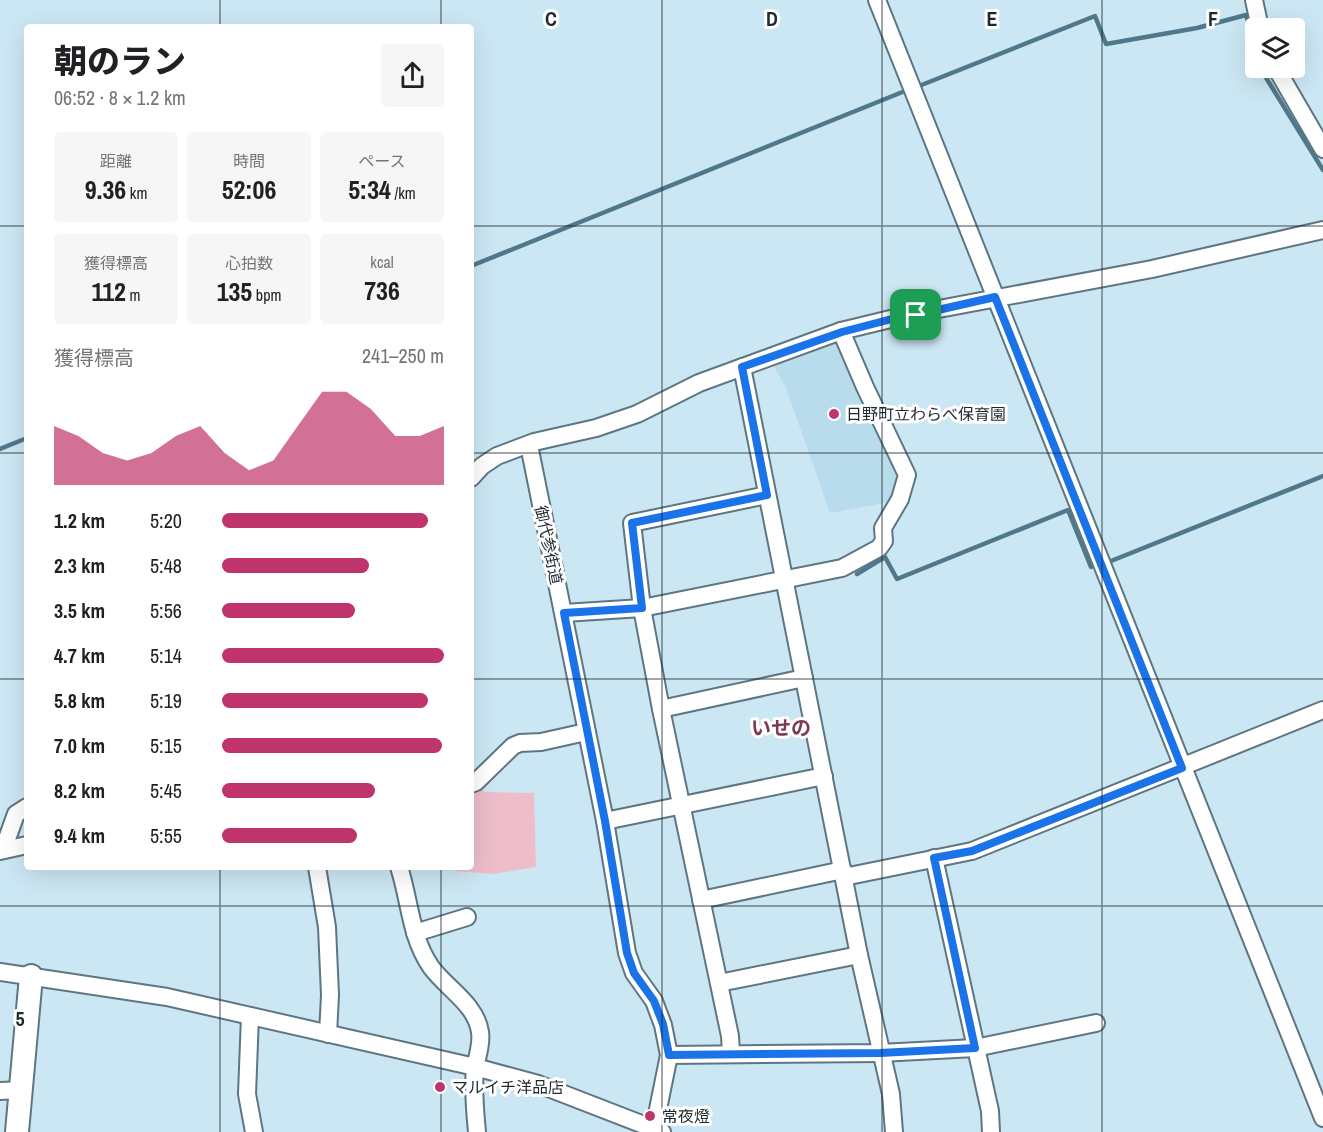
<!DOCTYPE html>
<html lang="ja">
<meta charset="utf-8">
<style>
:root{--surface:#fff;--page:#f6f6f6;--text:#202124;--muted:#757577;--accent:#bf346b}
body{margin:0;font-family:"Archivo Narrow","Noto Sans JP",sans-serif;background:var(--page);color:var(--text);height:100vh;display:flex;flex-direction:column;font-size:22px;white-space:nowrap}
*{box-sizing:border-box;margin:0}
p{font-size:20px;color:var(--muted)}
.icon{flex:none;width:33px;height:33px;fill:none;stroke:currentColor;stroke-width:2;stroke-linecap:round;stroke-linejoin:round}
.map{position:relative;flex:1;overflow:hidden}
.panel{position:absolute;left:24px;top:24px;width:450px;height:846px;display:flex;flex-direction:column;background:var(--surface);border-radius:6px;box-shadow:0 6px 24px #0002}
.panel>*{flex:none}
.tools{position:absolute;left:1245px;top:18px;display:grid;gap:12px}
.tools a{display:grid;place-items:center;width:60px;height:60px;border-radius:6px;background:var(--surface);box-shadow:0 6px 24px #0002;font-size:30px}
.pin{position:absolute;display:grid;place-items:center;width:51px;height:51px;color:#fff;margin:-26px;border-radius:12px;box-shadow:0 3px 9px #0006}
.round{display:grid;place-items:center;flex:none;width:63px;height:63px;border-radius:6px;background:var(--page)}
.summary{display:flex;align-items:center;justify-content:space-between;height:102px;padding:0 30px}
h1{font-size:33px;font-weight:800;line-height:45px}
.figures{display:grid;grid-template-columns:repeat(3,1fr);gap:9px;height:102px;padding:6px 30px}
.figures div{display:grid;align-content:center;border-radius:6px;background:var(--page);text-align:center}
.figures b{font-size:26px;font-weight:800}
.figures small{font-size:16px;font-weight:400}
.figures p{font-size:16px}
.chart{height:168px;padding:12px 30px}
.chart p{display:flex;justify-content:space-between}
.chart svg{width:100%;height:108px;margin-top:6px;fill:var(--accent);opacity:.7}
ul{padding:0 30px;list-style:none;font-size:20px}
li{display:grid;grid-template-columns:96px 72px 1fr;align-items:center;height:45px}
li i{height:15px;border-radius:8px;background:var(--accent)}
.map>svg:first-child{display:block}
</style>
<div class="map">
<svg width="1323" height="1132" viewBox="0 0 1323 1132">
<rect width="100%" height="100%" fill="#cce7f4"/>
<!-- built -->
<path fill="#b9dced" d="M836,337L900,472L897,492L890,502L830,513L786,388L773,364Z"/>
<!-- green -->
<path fill="#edbeca" d="M474,784L485,792L534,793L536,867L494,874L455,871L450,867H471V786Z"/>
<g fill="none" stroke-linecap="round" stroke-linejoin="round">
<!-- stream -->
<g stroke="#50788b" stroke-width="4.5">
<path d="M1263,68L1265,76L1323,170"/>
<path d="M919,86L1095,16L1106,44L1197,28L1246,15L1256,46"/>
<path d="M471,266L905,91"/>
<path d="M0,449L27,438"/>
<path d="M1111,561L1323,476"/>
<path d="M857,574L885,557L897,579L1068,510L1091,567"/>
</g>
<!-- street casing -->
<g stroke="#5e7682" stroke-width="20">
<g id="street">
<path d="M877,0L1323,1118"/>
<path d="M1254,0L1260,28"/>
<path d="M1276,68L1323,149"/>
<path d="M742,367L859,955L891,1094L894,1132"/>
<path d="M529,445L605,821L627,953L634,973L654,1001L663,1025L669,1055L654,1129"/>
<path d="M471,478L482,466L497,456L534,442L596,428L637,414L699,383L841,331L907,315L1152,269L1323,230"/>
<path d="M564,613L642,608L842,568L879,548L884,541L883,528L900,499L907,475L865,387L841,331"/>
<path d="M661,709L804,678"/>
<path d="M471,784L476,782L513,746L520,743L541,742L586,732"/>
<path d="M605,821L824,776"/>
<path d="M3,850L16,814L27,807"/>
<path d="M0,851L27,845"/>
<path d="M934,858L990,1111L991,1132"/>
<path d="M317,867L327,927L330,995L328,1034"/>
<path d="M399,867C410,900 410,937 431,967C446,988 476,1004 480,1032C482,1045 477,1056 475,1068C473,1088 475,1112 477,1132"/>
<path d="M844,877L972,851L1323,710"/>
<path d="M701,900L843,870"/>
<path d="M415,933L467,917"/>
<path d="M0,972L167,997L475,1067L538,1084L662,1132"/>
<path d="M719,983L859,955"/>
<path d="M250,1016L247,1094L254,1132"/>
<path d="M731,1054L730,1036L661,709L642,608L632,523L767,495"/>
<path d="M669,1055L880,1053L975,1048L1096,1023"/>
<path d="M0,1091L21,1090"/>
</g>
</g>
<!-- secondary casing -->
<g stroke="#5e7682" stroke-width="26">
<path id="secondary" d="M17,1132L31,976"/>
</g>
<!-- street -->
<use href="#street" stroke="#fff" stroke-width="16"/>
<!-- secondary -->
<use href="#secondary" stroke="#fff" stroke-width="22"/>
</g>
<g fill="none" stroke-linecap="round" stroke-linejoin="round">
<!-- route casing -->
<g stroke="#fff" stroke-width="12">
<path id="route" d="M995,297L1182,768L972,851L934,858L975,1048L880,1053L669,1055L663,1024L654,1001L634,973L627,953L605,821L564,613L642,608L632,523L767,495L742,367L842,332L907,315H916Z"/>
</g>
<!-- route -->
<use href="#route" stroke="#1a73e8" stroke-width="8"/>
</g>
<!-- grid -->
<path fill="none" stroke="#1e282d" stroke-width="1.5" stroke-opacity="0.55" d="M220,0V27M441,0V27M662,0V1132M882,0V1132M1102,0V1132M0,226H27M471,226H1323M0,453H27M471,453H1323M0,679H27M471,679H1323M220,867V1132M441,867V1132M0,906H1323"/>
<!-- markers -->
<g fill="#bf346b" stroke="#fff" stroke-width="2">
<circle cx="834" cy="414" r="6"/>
<circle cx="440" cy="1087" r="6"/>
<circle cx="650" cy="1116" r="6"/>
</g>
<g text-anchor="middle" stroke-width="6" stroke-linejoin="round" paint-order="stroke">
<!-- poi labels -->
<g font-size="16" fill="#1e282d" stroke="#fff" text-anchor="start">
<text x="846" y="420">日野町立わらべ保育園</text>
<text x="452" y="1093">マルイチ洋品店</text>
<text x="662" y="1122">常夜燈</text>
</g>
<!-- street labels -->
<g font-size="16" fill="#1e282d" stroke="#fff">
<text transform="translate(549 545) rotate(78)" y="6">御代参街道</text>
</g>
<!-- quarter labels -->
<g font-size="20" font-weight="bold" fill="#7f3951" stroke="#fff">
<text x="781" y="735">いせの</text>
</g>
</g>
<g font-size="20" text-anchor="middle" font-weight="bold" fill="#1e282d" stroke="#fff" stroke-width="6" stroke-linejoin="round" paint-order="stroke">
<text x="551" y="26">C</text>
<text x="772" y="26">D</text>
<text x="992" y="26">E</text>
<text x="1213" y="26">F</text>
<text x="20" y="1026">5</text>
</g>
</svg>
<div class="tools">
<a><svg class="icon" aria-label="layers" viewBox="0 0 24 24"><path d="M12 4l9 5-9 5-9-5zM3 14l9 5 9-5"/></svg></a>
</div>
<div class="pin" style="left:916px;top:315px;background:#1e9e55"><svg class="icon" aria-label="arrive" viewBox="0 0 24 24"><path d="M6 21V4h12l-3 4 3 4H6"/></svg></div>
<section class="panel">
<div class="summary"><div><h1>朝のラン</h1><p>06:52 · 8 × 1.2 km</p></div><a class="round"><svg class="icon" aria-label="share" viewBox="0 0 24 24"><path d="M12 15V3M7 8l5-5 5 5M5 13v7h14v-7"/></svg></a></div>
<div class="figures">
<div><p>距離</p><b>9.36<small> km</small></b></div>
<div><p>時間</p><b>52:06</b></div>
<div><p>ペース</p><b>5:34<small> /km</small></b></div>
</div>
<div class="figures">
<div><p>獲得標高</p><b>112<small> m</small></b></div>
<div><p>心拍数</p><b>135<small> bpm</small></b></div>
<div><p>kcal</p><b>736</b></div>
</div>
<div class="chart"><p><span>獲得標高</span>241–250 m</p>
<svg viewBox="0 0 160 44" preserveAspectRatio="none"><path d="M0 44V20L10 24L20 31L30 34L40 31L50 24L60 20L70 31L80 38L90 34L100 20L110 6L120 6L130 13L140 24L150 24L160 20V44z"/></svg>
</div>
<ul>
<li><b>1.2 km</b>5:20<i style="width:93%"></i></li>
<li><b>2.3 km</b>5:48<i style="width:66%"></i></li>
<li><b>3.5 km</b>5:56<i style="width:60%"></i></li>
<li><b>4.7 km</b>5:14<i style="width:100%"></i></li>
<li><b>5.8 km</b>5:19<i style="width:93%"></i></li>
<li><b>7.0 km</b>5:15<i style="width:99%"></i></li>
<li><b>8.2 km</b>5:45<i style="width:69%"></i></li>
<li><b>9.4 km</b>5:55<i style="width:61%"></i></li>
</ul>
</section>
</div>
